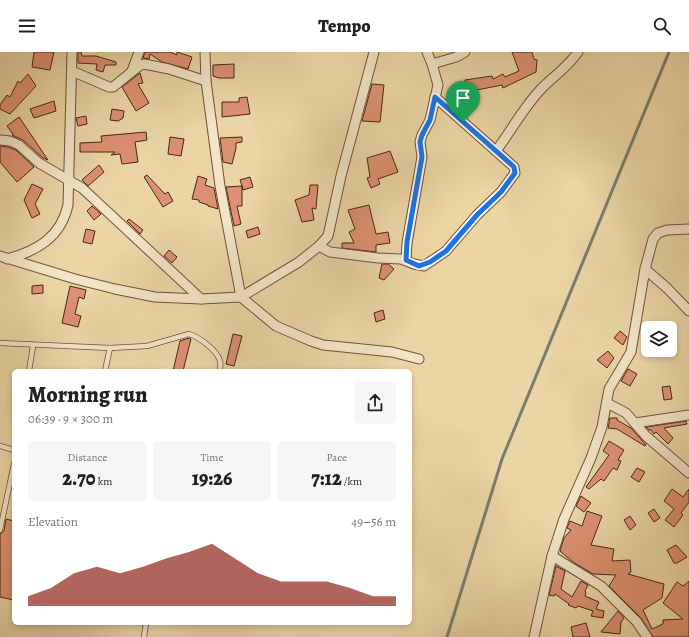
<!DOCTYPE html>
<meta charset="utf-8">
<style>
:root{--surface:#fff;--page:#f6f6f6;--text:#202124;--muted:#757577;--accent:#8f2418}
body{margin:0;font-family:Alegreya,serif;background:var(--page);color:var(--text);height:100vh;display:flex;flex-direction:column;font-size:15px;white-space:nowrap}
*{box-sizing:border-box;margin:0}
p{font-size:13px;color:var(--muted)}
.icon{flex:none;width:22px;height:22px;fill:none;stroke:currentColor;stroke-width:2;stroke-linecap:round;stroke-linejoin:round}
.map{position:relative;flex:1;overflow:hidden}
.drawer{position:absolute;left:12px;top:317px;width:400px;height:256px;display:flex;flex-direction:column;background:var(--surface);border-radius:6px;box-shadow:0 2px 6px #0003}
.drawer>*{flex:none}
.buttons{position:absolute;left:641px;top:269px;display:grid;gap:8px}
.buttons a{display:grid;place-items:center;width:36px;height:36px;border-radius:6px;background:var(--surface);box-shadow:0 2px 6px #0003;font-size:20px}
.pin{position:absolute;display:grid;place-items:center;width:34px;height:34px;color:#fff;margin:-41px -17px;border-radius:50% 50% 50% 0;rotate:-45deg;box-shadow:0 0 4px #0007}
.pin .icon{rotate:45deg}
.round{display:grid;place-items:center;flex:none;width:42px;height:42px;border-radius:6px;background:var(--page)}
.summary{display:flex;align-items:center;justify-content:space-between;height:68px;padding:0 16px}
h1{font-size:22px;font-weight:800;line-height:30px}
.figures{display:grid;grid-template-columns:repeat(3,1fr);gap:6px;height:68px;padding:4px 16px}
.figures div{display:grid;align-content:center;border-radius:6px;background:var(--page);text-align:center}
.figures b{font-size:20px;font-weight:800}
.figures small{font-size:11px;font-weight:400}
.figures p{font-size:11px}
.chart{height:112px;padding:8px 16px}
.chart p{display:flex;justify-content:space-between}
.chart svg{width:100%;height:72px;margin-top:4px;fill:var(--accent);opacity:.7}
header{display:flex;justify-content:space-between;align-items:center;height:52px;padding:0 16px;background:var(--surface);font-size:18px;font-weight:800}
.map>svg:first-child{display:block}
</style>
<header><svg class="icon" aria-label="menu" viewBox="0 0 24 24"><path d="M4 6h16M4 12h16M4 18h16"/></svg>Tempo<svg class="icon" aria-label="search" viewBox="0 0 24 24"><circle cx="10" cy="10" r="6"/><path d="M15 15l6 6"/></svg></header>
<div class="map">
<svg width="689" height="585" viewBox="0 0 689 585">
<rect width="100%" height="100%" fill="#ebd5a5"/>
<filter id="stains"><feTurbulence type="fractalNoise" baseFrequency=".005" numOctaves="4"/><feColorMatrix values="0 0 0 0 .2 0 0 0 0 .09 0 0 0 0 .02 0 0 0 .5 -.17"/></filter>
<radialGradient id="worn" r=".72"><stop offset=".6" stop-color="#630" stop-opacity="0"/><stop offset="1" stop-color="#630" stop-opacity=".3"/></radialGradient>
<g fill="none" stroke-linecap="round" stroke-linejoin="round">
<!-- stream -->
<path stroke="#787e6c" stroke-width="3" d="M447,585L502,407L669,0"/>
</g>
<!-- building -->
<g fill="#dc9170" stroke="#482516">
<path d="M34,0H54L50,18L32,15Z"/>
<path d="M78,0H81L82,4H96L116,10V13H105L103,20L96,18L97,12L78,11Z"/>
<path d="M145,0H170L177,3V0L192,5L188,17L162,10L150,2L149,7L143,6Z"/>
<path d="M512,0H532L534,7L537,8L536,20L503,36L502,33L467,40L465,28L492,24L493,27L503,22L505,25L519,19Z"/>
<path d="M234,12V26H219L213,24V13Z"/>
<path d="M140,21L143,31L138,32L149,51L136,59L122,35Z"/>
<path d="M28,22L36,34L10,62L0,57V53L7,43L10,45L18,29L20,31Z"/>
<path d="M372,32L384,33L380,70L362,69Z"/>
<path d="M474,42L475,50L462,52L461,44Z"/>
<path d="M247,45L250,62L222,65V50H239V46Z"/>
<path d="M54,49L56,59L34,66L30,57Z"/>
<path d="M112,57L124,59L123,66L118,69L110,68Z"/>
<path d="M86,64L87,72L78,74L76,66Z"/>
<path d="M19,65L48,108L43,106L23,88L12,83L13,82L7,74Z"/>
<path d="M146,80L147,88L135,90L138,110L122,112L120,102L111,103L115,100H80V91L102,90L101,84Z"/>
<path d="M170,85L184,87L181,104L168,102Z"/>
<path d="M242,85V90L236,91V96L232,112L223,110L220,86Z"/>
<path d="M0,94L8,95L16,98L34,115L17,130L0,110Z"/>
<path d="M390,99L398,120L378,127L380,132L371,136L367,126L370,125L367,106Z"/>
<path d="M99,113L104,120L88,134L82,128Z"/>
<path d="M147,123L165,142L168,140L173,149L163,155L144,125Z"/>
<path d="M198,124L207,127L205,133L214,136L218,157L208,154V153L199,150V148L192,147Z"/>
<path d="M250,125L253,135L243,138L242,134V154H237L241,172L234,174L226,135L242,134L240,128Z"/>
<path d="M32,132L43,137L35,152L40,162L32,166L24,148Z"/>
<path d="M310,133H318L316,157L312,156L314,168L302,170L295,148L309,143Z"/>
<path d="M369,153L376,182L388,180L390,191L376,193V200L342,196V191H354L349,180L355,177L348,158Z"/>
<path d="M92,154L101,162L94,168L87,159Z"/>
<path d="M129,167L143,178L140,182L127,169Z"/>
<path d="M258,175L260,182L248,186L246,179Z"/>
<path d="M86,177L95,179L92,192L83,190Z"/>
<path d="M169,198L177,205L172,211L164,204Z"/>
<path d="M382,212H388L394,217L384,228L379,226Z"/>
<path d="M43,233V241L32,242V234Z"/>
<path d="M70,234L86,238L84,247L79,245L75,262L81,264L78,275L62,271Z"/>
<path d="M383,258L385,267L376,270L374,261Z"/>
<path d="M620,279L627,285L623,293L614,286Z"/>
<path d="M233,282L242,284L234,314L226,312Z"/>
<path d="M189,286L191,287L183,319H173L180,289Z"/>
<path d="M608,299L614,306L607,316L597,308Z"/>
<path d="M628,317L637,322L630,334L621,329Z"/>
<path d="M670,334L672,347L664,348L662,335Z"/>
<path d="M610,366H617V368L631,376L646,393L645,394L617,377L608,376Z"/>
<path d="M686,369L687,372L664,376L673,386L668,392L656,380L654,382L651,378H649L646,375Z"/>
<path d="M609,389L624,398L618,408L621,409L617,418L613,416L604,429L601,427L589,437L586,435L609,403L603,399Z"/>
<path d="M637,416L645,420L639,430L631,425Z"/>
<path d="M672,437L683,445L689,437V450L681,461L683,463L674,475L665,468L674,457L664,449Z"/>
<path d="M581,444L591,451L584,460L576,454Z"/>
<path d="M654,457L660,466L654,470L648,461Z"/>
<path d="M587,459L602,464L591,493L614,497L612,509L630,508L631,520L628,522L664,532L662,546L643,558L652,577L663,572V568L683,567L663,551L677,530L683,534L689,529V585H653L641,566L609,534L616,523L593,522L573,510L560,499L564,486L571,478L567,476L570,469L582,474Z"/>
<path d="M630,464L636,473L630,478L624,468Z"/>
<path d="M6,467L14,469V548L0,545V482L4,479Z"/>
<path d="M676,493L687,505L677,511H674L667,498Z"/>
<path d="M556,514L565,519L561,537L572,545L581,529L588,533L585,539L586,540L585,544L599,550L596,557L604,559L603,566L591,564L593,559L578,554L576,556L568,553L569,552L555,542L554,544L549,543Z"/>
<path d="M618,559L624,566L621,570L620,582L601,580Z"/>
<path d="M586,571L590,585H573L571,575Z"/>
</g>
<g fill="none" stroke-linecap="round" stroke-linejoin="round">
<!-- service casing -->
<g stroke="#71513a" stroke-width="6">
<g id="service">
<path d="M0,291L110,296L147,294L189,282C199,285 217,298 220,309C221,312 220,316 220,319"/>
<path d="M29,319L33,294"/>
<path d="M105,319L110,296"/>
<path d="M0,394L14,398"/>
<path d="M0,478L14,412"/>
<path d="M144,585L146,571"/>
</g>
</g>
<!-- minor casing -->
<g stroke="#71513a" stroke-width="11">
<g id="minor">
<path d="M205,0L206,29L220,134L241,245L276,274L311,289L323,293L392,300L419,307"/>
<path d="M432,12L456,5L465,0"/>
<path d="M72,19L109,35H113L139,14L144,12L169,17L206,29"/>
<path d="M132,19L139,0"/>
<path d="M0,88L10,89L19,93L39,111L82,136L201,247"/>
<path d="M496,99C512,78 524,54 543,35C556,22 567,16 578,0"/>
<path d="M319,194L330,200L378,206L401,207L414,212L424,214L446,199L477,163L501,140L515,121L514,115L435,45"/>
<path d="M0,204L75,227L115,237L155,245L201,247L241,245L299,210L319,194L328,184L341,124L374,0"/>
<path d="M7,207C37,199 61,185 68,153L72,0"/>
<path d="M406,208L407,191L422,105L420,90L422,83L430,68L438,33L432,12L427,0"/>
<path d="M645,217L667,236L689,259"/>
<path d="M607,351L626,361L646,384L689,421"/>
<path d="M635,371L689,363"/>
<path d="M552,504L601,534L637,570L647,585"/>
<path d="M534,585L552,504L564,467L591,406L602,375L609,337L631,300L645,217L653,187L658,181L667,178L689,177"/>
</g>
</g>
<!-- service -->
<use href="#service" stroke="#f2e4c4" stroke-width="4.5"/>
<!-- minor -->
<use href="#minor" stroke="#f2e4c4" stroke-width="9"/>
</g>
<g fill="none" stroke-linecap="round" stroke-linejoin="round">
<!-- route casing -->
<g stroke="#fff" stroke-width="8">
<path id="route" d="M435,45L514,115L515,121L501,140L477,163L446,199L430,210L419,214L406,208L407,190L422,105L420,90L422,83L430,68Z"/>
</g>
<!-- route -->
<use href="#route" stroke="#1a73e8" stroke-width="5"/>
</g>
<rect width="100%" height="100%" filter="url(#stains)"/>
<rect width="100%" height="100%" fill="url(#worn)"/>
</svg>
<div class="buttons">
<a><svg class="icon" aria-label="layers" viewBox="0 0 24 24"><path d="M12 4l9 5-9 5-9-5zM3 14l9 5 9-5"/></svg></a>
</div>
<div class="pin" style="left:463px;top:70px;background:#1e9e55"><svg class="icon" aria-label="arrive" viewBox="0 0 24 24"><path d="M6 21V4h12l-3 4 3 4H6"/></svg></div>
<section class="drawer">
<div class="summary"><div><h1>Morning run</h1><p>06:39 · 9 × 300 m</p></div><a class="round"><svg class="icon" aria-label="share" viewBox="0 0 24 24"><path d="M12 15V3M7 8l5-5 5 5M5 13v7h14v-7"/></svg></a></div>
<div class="figures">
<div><p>Distance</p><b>2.70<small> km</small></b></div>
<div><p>Time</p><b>19:26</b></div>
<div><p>Pace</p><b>7:12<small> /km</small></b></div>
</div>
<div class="chart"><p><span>Elevation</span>49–56 m</p>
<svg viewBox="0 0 160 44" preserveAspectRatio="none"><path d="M0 44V38L10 33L20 24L30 20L40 24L50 20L60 15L70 11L80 6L90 15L100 24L110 29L120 29L130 29L140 33L150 38L160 38V44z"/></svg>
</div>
</section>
</div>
